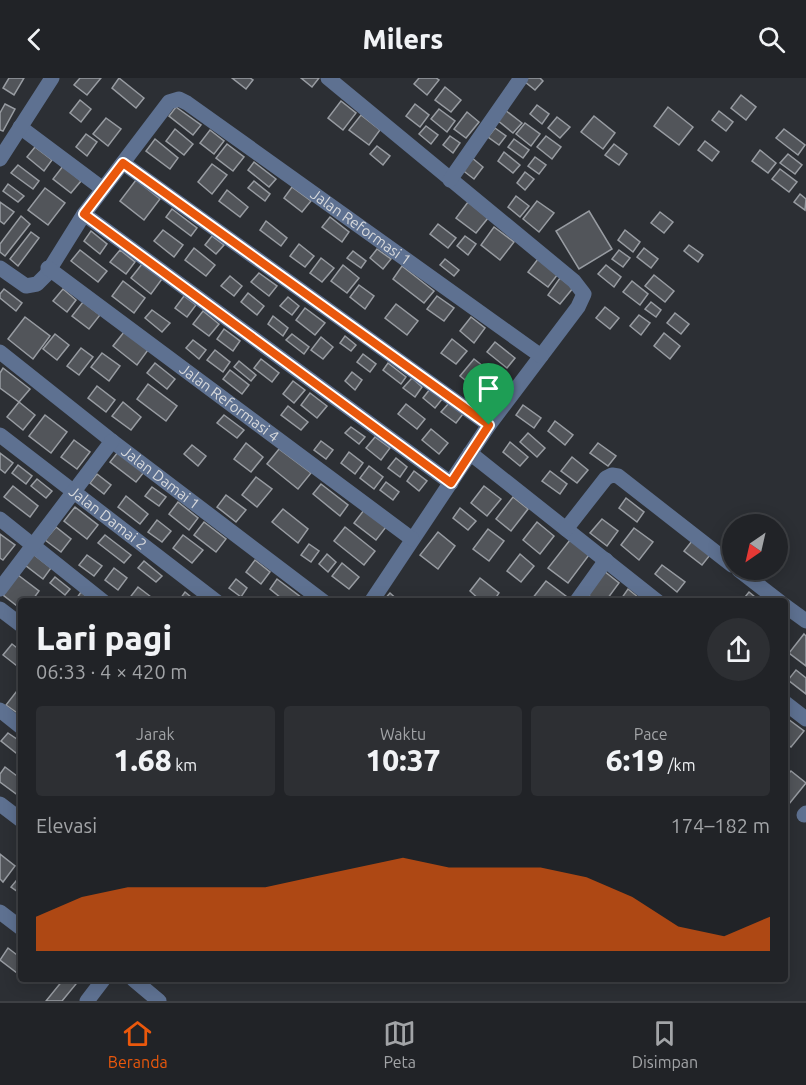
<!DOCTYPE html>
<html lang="id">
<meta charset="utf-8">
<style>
:root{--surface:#212327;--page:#2d2f33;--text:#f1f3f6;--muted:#a2a4a7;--line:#3e4044;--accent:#ea580c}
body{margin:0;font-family:Ubuntu,sans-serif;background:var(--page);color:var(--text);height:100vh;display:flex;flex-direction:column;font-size:22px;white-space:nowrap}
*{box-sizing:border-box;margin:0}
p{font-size:20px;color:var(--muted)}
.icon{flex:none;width:33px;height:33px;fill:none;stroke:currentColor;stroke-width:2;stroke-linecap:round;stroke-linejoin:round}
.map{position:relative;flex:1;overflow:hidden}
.sheet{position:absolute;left:18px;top:520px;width:770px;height:384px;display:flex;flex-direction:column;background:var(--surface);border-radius:6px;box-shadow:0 3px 15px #0003,0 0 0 2px var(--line)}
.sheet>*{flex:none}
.needle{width:39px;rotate:214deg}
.controls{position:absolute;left:722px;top:436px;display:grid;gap:12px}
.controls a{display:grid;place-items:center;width:66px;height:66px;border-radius:50%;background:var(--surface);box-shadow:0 3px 15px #0003,0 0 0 2px var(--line);font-size:30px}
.pin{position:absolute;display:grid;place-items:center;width:51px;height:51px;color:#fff;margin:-62px -26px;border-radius:50% 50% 50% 0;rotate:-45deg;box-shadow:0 0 6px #0007}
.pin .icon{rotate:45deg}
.round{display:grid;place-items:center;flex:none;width:63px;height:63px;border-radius:32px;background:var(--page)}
.headline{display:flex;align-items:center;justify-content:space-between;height:102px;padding:0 18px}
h1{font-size:33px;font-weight:800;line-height:45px}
.stats{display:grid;grid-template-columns:repeat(3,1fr);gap:9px;height:102px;padding:6px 18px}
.stats div{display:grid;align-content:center;border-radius:6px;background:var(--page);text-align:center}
.stats b{font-size:30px;font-weight:800}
.stats small{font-size:16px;font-weight:400}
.stats p{font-size:16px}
.chart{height:168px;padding:12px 18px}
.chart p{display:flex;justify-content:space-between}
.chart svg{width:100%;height:108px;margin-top:6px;fill:var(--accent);opacity:.7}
header{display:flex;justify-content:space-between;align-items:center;height:78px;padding:0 18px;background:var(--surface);font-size:27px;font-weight:800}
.tab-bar{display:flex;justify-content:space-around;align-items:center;height:84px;border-top:2px solid var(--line);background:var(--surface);font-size:16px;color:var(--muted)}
.tab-bar a{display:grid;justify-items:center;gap:3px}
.tab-bar .selected{color:var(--accent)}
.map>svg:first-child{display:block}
</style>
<header><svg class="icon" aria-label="back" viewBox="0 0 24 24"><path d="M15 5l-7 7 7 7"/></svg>Milers<svg class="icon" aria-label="search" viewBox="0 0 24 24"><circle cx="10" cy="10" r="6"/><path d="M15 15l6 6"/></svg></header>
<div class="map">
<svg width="806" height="923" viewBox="0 0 806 923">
<rect width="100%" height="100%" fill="#2c2f34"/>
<!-- building -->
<g fill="#52555a" stroke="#989ca2" stroke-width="1.5">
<path d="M9,0H24L14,17L3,10Z"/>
<path d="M80,0H101L87,17L74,7Z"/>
<path d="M119,0L144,20L136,30L112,10Z"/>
<path d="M232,0H250L253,2L246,11Z"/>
<path d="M301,0H319L312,9Z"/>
<path d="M419,0H436L439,2L427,17L414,6Z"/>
<path d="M526,0H540L543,3L535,12L524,3Z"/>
<path d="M445,9L461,22L451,34L435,22Z"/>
<path d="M741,17L756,29L746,42L731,30Z"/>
<path d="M80,22L91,31L81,44L70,35Z"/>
<path d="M341,23L356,35L343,52L328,40Z"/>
<path d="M5,26L15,31L3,53L0,52V35Z"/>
<path d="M415,26L429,37L420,49L406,38Z"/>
<path d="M537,27L549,36L542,46L530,36Z"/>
<path d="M176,29L201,47L193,57L169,38Z"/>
<path d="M668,29L693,49L679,67L654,48Z"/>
<path d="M439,31L455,43L447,54L431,41Z"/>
<path d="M505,32L522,45L513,55L497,42Z"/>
<path d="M719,33L733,44L726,53L712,42Z"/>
<path d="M467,34L479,44L466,60L454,51Z"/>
<path d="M361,37L380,52L369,67L349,52Z"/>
<path d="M594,38L615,55L603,71L581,54Z"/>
<path d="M557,39L570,49L560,60L548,50Z"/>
<path d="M106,40L121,51L108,68L93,56Z"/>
<path d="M525,45L540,56L531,68L516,56Z"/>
<path d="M426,48L438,57L431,66L419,56Z"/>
<path d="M495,50L506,58L499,67L488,59Z"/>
<path d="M175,51L193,66L184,77L166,63Z"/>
<path d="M784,51L805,67L798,77L776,60Z"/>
<path d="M210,52L224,63L214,76L200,65Z"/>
<path d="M86,56L97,64L87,78L76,69Z"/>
<path d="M450,58L460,65L453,75L443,67Z"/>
<path d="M546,58L561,69L552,81L537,69Z"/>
<path d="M155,61L178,80L170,91L146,73Z"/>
<path d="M514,61L529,72L523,80L508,69Z"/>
<path d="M705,63L719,74L712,83L698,72Z"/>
<path d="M227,66L244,79L233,93L216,80Z"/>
<path d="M614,66L627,76L619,87L605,77Z"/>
<path d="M377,68L390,78L383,87L370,76Z"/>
<path d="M35,69L52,82L44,93L27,79Z"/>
<path d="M760,72L776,85L768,95L752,83Z"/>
<path d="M504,74L520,87L513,95L498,83Z"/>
<path d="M788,76L802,87L795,96L780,85Z"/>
<path d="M471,79L483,89L474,101L461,91Z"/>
<path d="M535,79L546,87L539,96L528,88Z"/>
<path d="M254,84L276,101L269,109L248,92Z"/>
<path d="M212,86L227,97L212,116L198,104Z"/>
<path d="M18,87L39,103L33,111L11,95Z"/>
<path d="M63,88L81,103L71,115L53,101Z"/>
<path d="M780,91L797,104L789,114L772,101Z"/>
<path d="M525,94L534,101L525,112L517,105Z"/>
<path d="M136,102L160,121L144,142L120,123Z"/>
<path d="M254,103L270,116L265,123L248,110Z"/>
<path d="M8,106L24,118L18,124L3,113Z"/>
<path d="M292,109L311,123L302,134L284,120Z"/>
<path d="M45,110L65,125L48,147L28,132Z"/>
<path d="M227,112L248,129L240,139L219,123Z"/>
<path d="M800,116L806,121L805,132L794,124Z"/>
<path d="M516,118L529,128L520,139L508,129Z"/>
<path d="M537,123L554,135L539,154L523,141Z"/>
<path d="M0,124L14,134L4,146L0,143Z"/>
<path d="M468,124L488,140L476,155L456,140Z"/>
<path d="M172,131L197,150L191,158L166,139Z"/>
<path d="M589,133L612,171L579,191L556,153Z"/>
<path d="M660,134L673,144L664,155L651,145Z"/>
<path d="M21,138L30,146L5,178L0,174V166Z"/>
<path d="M330,139L349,154L342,164L322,149Z"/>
<path d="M266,143L287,160L281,168L260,152Z"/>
<path d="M438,146L456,160L448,170L430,156Z"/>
<path d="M494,149L514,164L500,182L481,167Z"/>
<path d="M163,152L183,167L174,179L154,163Z"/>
<path d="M625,152L640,164L633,174L618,162Z"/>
<path d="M91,153L107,166L100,176L84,163Z"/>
<path d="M31,154L39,160L18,188L10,181Z"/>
<path d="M212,158L224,167L216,176L205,167Z"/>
<path d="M465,158L476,166L468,177L457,168Z"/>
<path d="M299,166L314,178L305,189L290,178Z"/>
<path d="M689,167L703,177L698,184L684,173Z"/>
<path d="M194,170L215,187L206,198L185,182Z"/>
<path d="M644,170L658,181L651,190L637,179Z"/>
<path d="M377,171L391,181L383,191L370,180Z"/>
<path d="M80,172L107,193L98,204L71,183Z"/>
<path d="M120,172L135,184L126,196L110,184Z"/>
<path d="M619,172L630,180L623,189L612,181Z"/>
<path d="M353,173L366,183L361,190L347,180Z"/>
<path d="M321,180L334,190L322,204L310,195Z"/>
<path d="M445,181L459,192L454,198L440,187Z"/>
<path d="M538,181L558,196L548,209L528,194Z"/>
<path d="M142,186L162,201L151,216L131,200Z"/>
<path d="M343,187L359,200L347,215L331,203Z"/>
<path d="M606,187L621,199L614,209L598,196Z"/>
<path d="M402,188L434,213L424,225L393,201Z"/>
<path d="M259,195L277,208L269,218L251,204Z"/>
<path d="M654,197L674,213L665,224L645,208Z"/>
<path d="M230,198L242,208L234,218L221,208Z"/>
<path d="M560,200L573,210L560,226L548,217Z"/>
<path d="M123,203L145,220L134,235L112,218Z"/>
<path d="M632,203L648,216L640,227L623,214Z"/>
<path d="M359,207L374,218L365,231L350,219Z"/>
<path d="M4,211L22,225L16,233L0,220V216Z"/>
<path d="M63,211L76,222L67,234L53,223Z"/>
<path d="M248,215L264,228L257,237L241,224Z"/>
<path d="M184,218L196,227L187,239L175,230Z"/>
<path d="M437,218L454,230L444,243L427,231Z"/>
<path d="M288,219L299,228L292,237L280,228Z"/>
<path d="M83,224L100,237L89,251L72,238Z"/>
<path d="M651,224L661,232L656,239L645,231Z"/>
<path d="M396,226L418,243L407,257L385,240Z"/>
<path d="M605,229L619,240L610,251L596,240Z"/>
<path d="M305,230L325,245L315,257L296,242Z"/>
<path d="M152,232L170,245L162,254L145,240Z"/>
<path d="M203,233L219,246L209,258L193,246Z"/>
<path d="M675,235L689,246L681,256L667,245Z"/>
<path d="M639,237L650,245L641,257L630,248Z"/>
<path d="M273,238L288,250L283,258L268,246Z"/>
<path d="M25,239L50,258L33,281L8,261Z"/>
<path d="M471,239L485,250L474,265L460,253Z"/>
<path d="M224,251L240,263L233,273L217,261Z"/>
<path d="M124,254L148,272L137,287L113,268Z"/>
<path d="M664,255L680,268L670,281L654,268Z"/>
<path d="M55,256L69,267L57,282L43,271Z"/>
<path d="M292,256L309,269L304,276L286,262Z"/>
<path d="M345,258L356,267L351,273L340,265Z"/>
<path d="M321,259L333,269L323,281L311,272Z"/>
<path d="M452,261L467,273L456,286L441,275Z"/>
<path d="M193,262L206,272L199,281L186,270Z"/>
<path d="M495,264L515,280L507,290L487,274Z"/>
<path d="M81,270L93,279L79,297L67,288Z"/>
<path d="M215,272L230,284L223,294L207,282Z"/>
<path d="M102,275L120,288L109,303L91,289Z"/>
<path d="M363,276L376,286L370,294L357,284Z"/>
<path d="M261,281L279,295L272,304L254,290Z"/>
<path d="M474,281L488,292L474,309L460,298Z"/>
<path d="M239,283L256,297L251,303L234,289Z"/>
<path d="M155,285L175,301L167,311L147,295Z"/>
<path d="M388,285L406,299L401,306L383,292Z"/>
<path d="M3,290L30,311L19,324L0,310V295Z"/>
<path d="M230,292L249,307L242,316L223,301Z"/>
<path d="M352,294L362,302L355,312L345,303Z"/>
<path d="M412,300L422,309L415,319L403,310Z"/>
<path d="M293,303L305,312L294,325L283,316Z"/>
<path d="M148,306L177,328L166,343L137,321Z"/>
<path d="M97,308L115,322L106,334L88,320Z"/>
<path d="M430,311L443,320L435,330L423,320Z"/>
<path d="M310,315L327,328L317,340L301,327Z"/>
<path d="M19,324L35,337L23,352L7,339Z"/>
<path d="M123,324L141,339L131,352L112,338Z"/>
<path d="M449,325L463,336L456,345L441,334Z"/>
<path d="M406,326L425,341L417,351L398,336Z"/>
<path d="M523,327L541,340L534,350L516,337Z"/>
<path d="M288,328L308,344L301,352L281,337Z"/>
<path d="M45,337L67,354L51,375L29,358Z"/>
<path d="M224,337L244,352L237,360L217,345Z"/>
<path d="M555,343L573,357L565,367L548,353Z"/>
<path d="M351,349L365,359L359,366L345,355Z"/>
<path d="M431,351L448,365L439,376L422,362Z"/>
<path d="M528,355L545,370L537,379L520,364Z"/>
<path d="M375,359L390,370L381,382L366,370Z"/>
<path d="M74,362L90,374L77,391L61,379Z"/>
<path d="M321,363L333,372L326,381L314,372Z"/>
<path d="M510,364L528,379L520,388L503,374Z"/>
<path d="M246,365L263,379L251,394L234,381Z"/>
<path d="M598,365L616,378L608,388L590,375Z"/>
<path d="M192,367L206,378L198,388L184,376Z"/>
<path d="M279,371L311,395L298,411L267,386Z"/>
<path d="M118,374L144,394L136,404L110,384Z"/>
<path d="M349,374L363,385L355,396L341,385Z"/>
<path d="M0,375L13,385L5,395L0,391Z"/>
<path d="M572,379L588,392L577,405L561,393Z"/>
<path d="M396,380L407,389L400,399L388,390Z"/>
<path d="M18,387L32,398L26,406L12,395Z"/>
<path d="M369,388L383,399L374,411L360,400Z"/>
<path d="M414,393L427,403L419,413L407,403Z"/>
<path d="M550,393L567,406L560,416L542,403Z"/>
<path d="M97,396L111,407L104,416L90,405Z"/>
<path d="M256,399L272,411L257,429L242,417Z"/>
<path d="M37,401L52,413L46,420L31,408Z"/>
<path d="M386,404L399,414L393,422L380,412Z"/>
<path d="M321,406L348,427L340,438L313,416Z"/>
<path d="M13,408L38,428L30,439L4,419Z"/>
<path d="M484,408L501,421L487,438L471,425Z"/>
<path d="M152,409L166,419L159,428L145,418Z"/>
<path d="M226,417L246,432L236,444L217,429Z"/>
<path d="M126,418L148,436L140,446L118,429Z"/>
<path d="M513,419L528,431L511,453L496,441Z"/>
<path d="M626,420L644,434L637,444L619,430Z"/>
<path d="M178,424L198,440L189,452L169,436Z"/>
<path d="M75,429L98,447L87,461L64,443Z"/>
<path d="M460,430L476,443L468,452L453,440Z"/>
<path d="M283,431L308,451L298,465L272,444Z"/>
<path d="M364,432L386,449L376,462L354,445Z"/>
<path d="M602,441L618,453L607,468L590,455Z"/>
<path d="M157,442L171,453L162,464L148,454Z"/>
<path d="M204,444L226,461L216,474L194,457Z"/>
<path d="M537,444L554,458L540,476L523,462Z"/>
<path d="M56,449L71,461L61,474L45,462Z"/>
<path d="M345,449L375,473L364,487L334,463Z"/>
<path d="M634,450L653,464L639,482L621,467Z"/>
<path d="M488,451L504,463L489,483L473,471Z"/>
<path d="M438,454L455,468L438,491L420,477Z"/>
<path d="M0,456L15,467L3,482L0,480Z"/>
<path d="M105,457L131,477L124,485L98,465Z"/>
<path d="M183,457L203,472L192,485L173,470Z"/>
<path d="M570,462L589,477L568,505L548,490Z"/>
<path d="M692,463L710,477L702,487L684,473Z"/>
<path d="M309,466L319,473L311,484L301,477Z"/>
<path d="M33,476L51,490L43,501L25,487Z"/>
<path d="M327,476L336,484L328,494L319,486Z"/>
<path d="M520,476L534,488L521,504L507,493Z"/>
<path d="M87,477L102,488L94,498L79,487Z"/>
<path d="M255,482L270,494L261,506L246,494Z"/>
<path d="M144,483L162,498L156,504L138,490Z"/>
<path d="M342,485L359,499L349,511L332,498Z"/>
<path d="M662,487L685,504L677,514L655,496Z"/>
<path d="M114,490L127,500L118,512L105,502Z"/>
<path d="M604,493L619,505L605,524H597L586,515Z"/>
<path d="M18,497L39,513L31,524H21V531L3,517Z"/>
<path d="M55,499L70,511L65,517L50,505Z"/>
<path d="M480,500L499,515L493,524H482L470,513Z"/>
<path d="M236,501L247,510L241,519L229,510Z"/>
<path d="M277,501L302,520L299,524H286L270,511Z"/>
<path d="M546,503L567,519L563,524H535L532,521Z"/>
<path d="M138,509L155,522L153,524L128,522Z"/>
<path d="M628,511L644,524H619Z"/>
<path d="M81,514L94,524H74Z"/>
<path d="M185,514L197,524H178Z"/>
<path d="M749,514L761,524H741Z"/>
<path d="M390,515L400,524H382Z"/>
<path d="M804,556L806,558V588L789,575Z"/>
<path d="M12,566L21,573V591L3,577Z"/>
<path d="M796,592L806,600V616L788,602Z"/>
<path d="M20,609L21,628L16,634L6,627Z"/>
<path d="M784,638L804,653L791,669L784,664Z"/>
<path d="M8,655L21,664V669L16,675L1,663Z"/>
<path d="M5,689L21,701V716L19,718L0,704V696Z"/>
<path d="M791,693L806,705L789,726L784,722V700Z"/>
<path d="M0,776L15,788L3,804L0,801Z"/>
<path d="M20,798L21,799V816L11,809Z"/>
<path d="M8,870L21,880V898L0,882Z"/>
<path d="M63,902H70L76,906L62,923H46Z"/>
</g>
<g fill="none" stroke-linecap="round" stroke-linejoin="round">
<!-- minor -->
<g stroke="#5e7191" stroke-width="15">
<path d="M328,0L574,203L584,216L578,229L489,347L371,524"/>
<path d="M20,49L103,111"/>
<path d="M0,81L52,0"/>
<path d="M123,85L489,347"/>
<path d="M450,102L521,0"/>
<path d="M84,136L451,405"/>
<path id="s1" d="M0,190L26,208L37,206L46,197L84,136L169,24L179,21L187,25L541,278"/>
<path id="s2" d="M48,190L412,461"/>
<path id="s3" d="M0,274L112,363L324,524"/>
<path id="s4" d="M0,357L217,524"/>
<path d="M470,375L658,524"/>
<path d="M0,441L104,524"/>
<path d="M566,451L606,400L612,397L618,398L732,487"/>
<path d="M739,492L780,524"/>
<path d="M0,511L112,363"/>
<path d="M576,524L606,482"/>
<path d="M784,527L806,543"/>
<path d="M0,531L21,547"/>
<path d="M784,624L806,641"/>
<path d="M0,632L21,649"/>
<path d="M0,726L21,742"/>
<path d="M804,737L806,735"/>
<path d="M0,834L21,850"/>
<path d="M134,902L159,923"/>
<path d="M87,923L103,902"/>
</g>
</g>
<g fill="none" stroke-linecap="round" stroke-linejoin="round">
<!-- route casing -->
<g stroke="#fff" stroke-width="12">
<path id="route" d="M123,85L489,347L451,405L84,136Z"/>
</g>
<!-- route -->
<use href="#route" stroke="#ea580c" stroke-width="8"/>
</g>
<g text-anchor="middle" stroke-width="6" stroke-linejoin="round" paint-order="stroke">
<!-- street labels -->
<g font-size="15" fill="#d7d9dc" stroke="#2c2f34">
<text dy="5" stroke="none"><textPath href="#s1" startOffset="501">Jalan Reformasi 1</textPath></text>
<text dy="5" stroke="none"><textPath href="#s2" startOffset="226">Jalan Reformasi 4</textPath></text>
<text dy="5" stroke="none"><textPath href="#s3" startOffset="204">Jalan Damai 1</textPath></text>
<text dy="5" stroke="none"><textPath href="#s4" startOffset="136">Jalan Damai 2</textPath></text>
</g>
</g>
</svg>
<div class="controls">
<a><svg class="needle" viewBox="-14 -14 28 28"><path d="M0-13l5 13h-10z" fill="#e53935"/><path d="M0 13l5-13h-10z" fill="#a2a4a7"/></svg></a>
</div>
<div class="pin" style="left:489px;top:347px;background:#1e9e55"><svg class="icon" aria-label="arrive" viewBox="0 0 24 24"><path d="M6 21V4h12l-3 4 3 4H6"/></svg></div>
<section class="sheet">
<div class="headline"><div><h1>Lari pagi</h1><p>06:33 · 4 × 420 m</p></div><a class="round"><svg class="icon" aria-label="share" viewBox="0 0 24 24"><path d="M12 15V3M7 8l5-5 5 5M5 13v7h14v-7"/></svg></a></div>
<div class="stats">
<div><p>Jarak</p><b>1.68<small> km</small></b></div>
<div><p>Waktu</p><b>10:37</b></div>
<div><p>Pace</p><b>6:19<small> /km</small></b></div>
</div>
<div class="chart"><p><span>Elevasi</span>174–182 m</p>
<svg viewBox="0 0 160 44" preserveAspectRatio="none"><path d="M0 44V30L10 22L20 18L30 18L40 18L50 18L60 14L70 10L80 6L90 10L100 10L110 10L120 14L130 22L140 34L150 38L160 30V44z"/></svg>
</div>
</section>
</div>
<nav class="tab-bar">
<a class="selected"><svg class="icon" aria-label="home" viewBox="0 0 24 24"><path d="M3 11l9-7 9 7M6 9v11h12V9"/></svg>Beranda</a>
<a><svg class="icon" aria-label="map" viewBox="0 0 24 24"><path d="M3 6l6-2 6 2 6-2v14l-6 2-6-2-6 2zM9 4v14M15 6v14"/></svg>Peta</a>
<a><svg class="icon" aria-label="saved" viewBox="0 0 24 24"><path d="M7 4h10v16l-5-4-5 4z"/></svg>Disimpan</a>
</nav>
